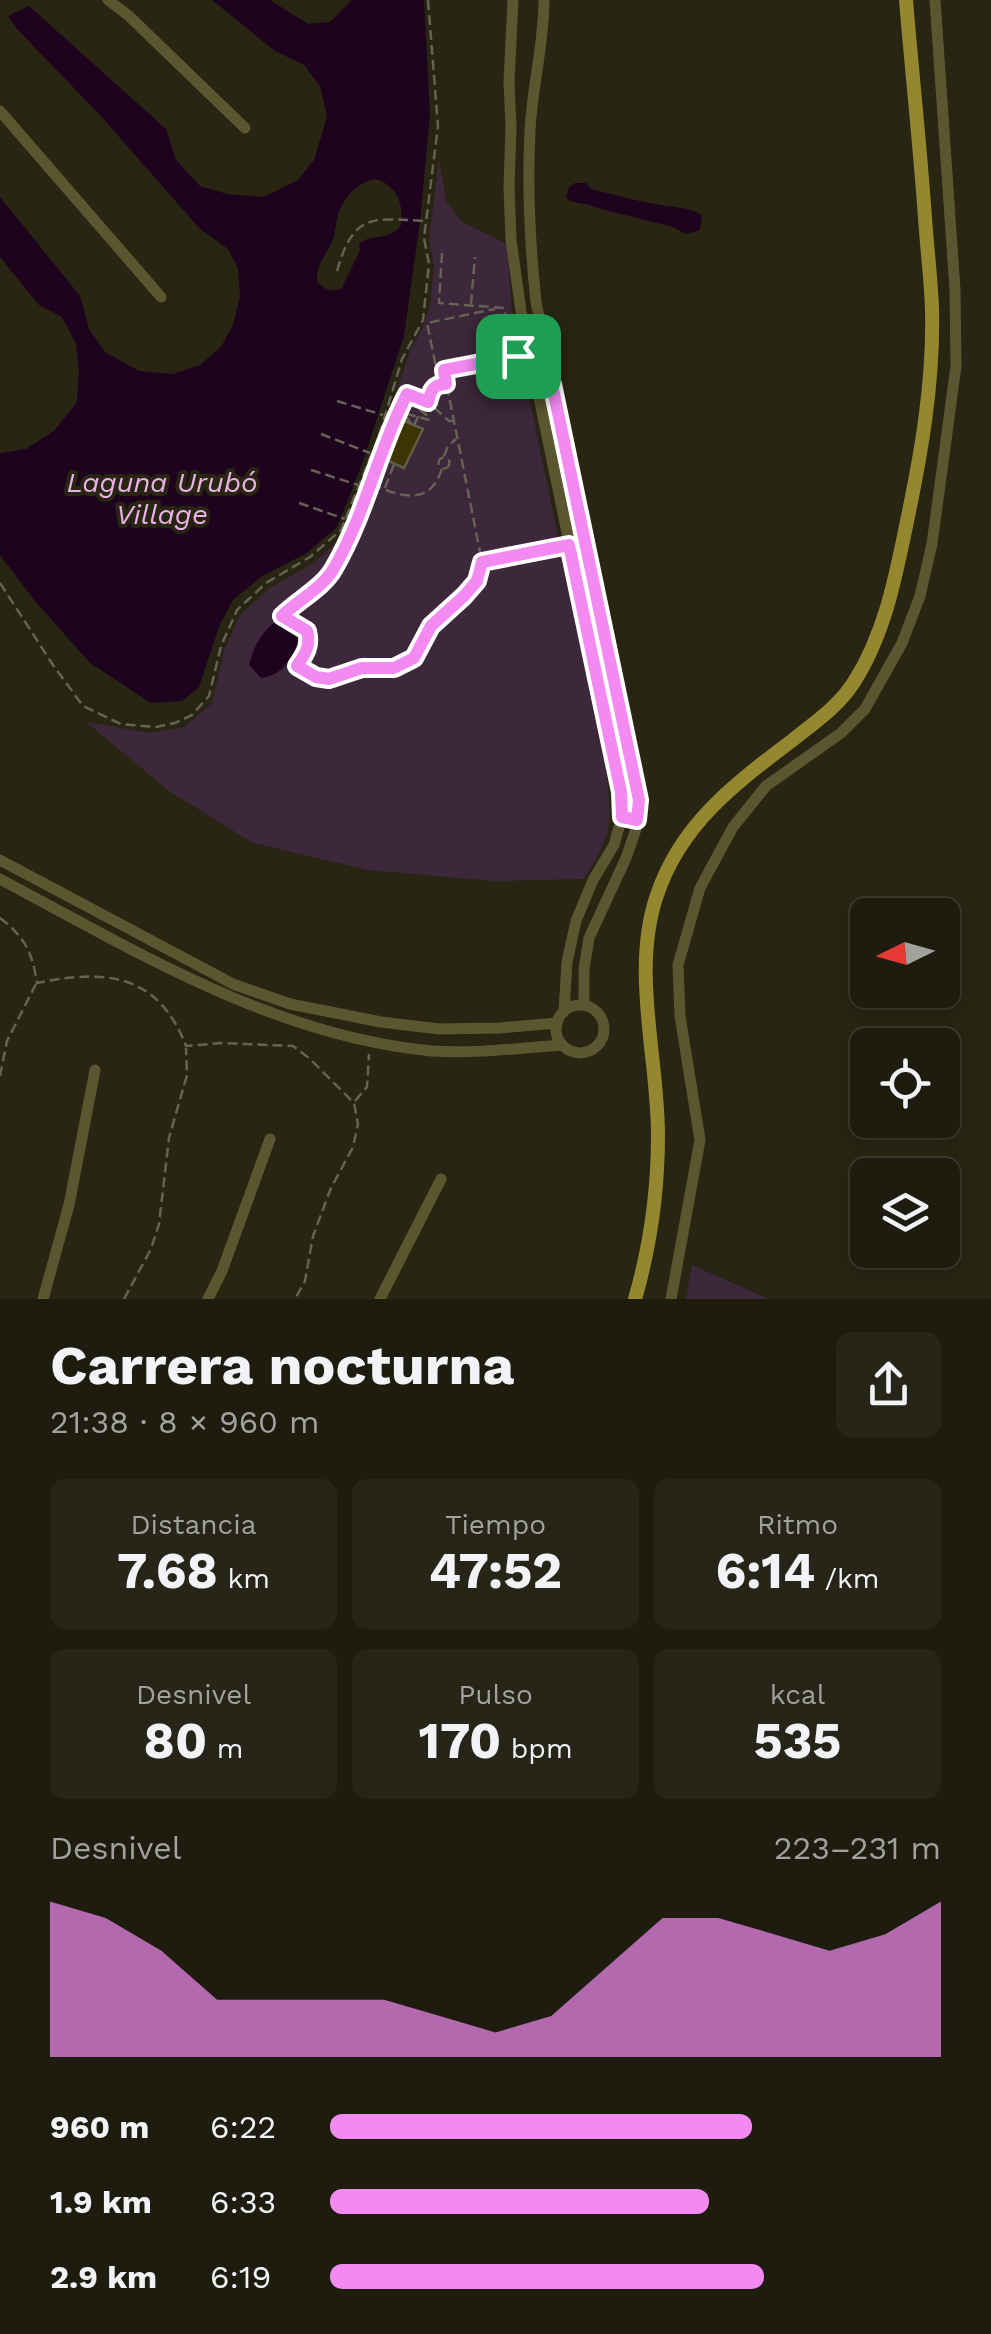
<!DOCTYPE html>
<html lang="es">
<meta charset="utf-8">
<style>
:root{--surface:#1e1c0e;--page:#262517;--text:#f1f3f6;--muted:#a1a19e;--line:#3c3a2e;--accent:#f38af2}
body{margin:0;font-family:"Work Sans",sans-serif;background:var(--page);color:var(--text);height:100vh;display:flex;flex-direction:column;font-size:38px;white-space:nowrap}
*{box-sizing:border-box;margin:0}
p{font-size:32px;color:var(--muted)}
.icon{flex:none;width:55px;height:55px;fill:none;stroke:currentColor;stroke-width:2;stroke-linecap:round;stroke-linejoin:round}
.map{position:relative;height:1299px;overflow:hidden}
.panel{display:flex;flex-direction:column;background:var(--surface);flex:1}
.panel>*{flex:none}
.needle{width:65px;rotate:265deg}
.fabs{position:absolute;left:850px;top:898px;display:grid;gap:20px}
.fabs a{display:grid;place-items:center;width:110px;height:110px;border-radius:15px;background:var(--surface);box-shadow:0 5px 15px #0003,0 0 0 2px var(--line);font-size:50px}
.pin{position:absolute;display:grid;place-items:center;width:85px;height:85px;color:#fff;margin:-42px;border-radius:20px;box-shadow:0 5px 15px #0006}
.round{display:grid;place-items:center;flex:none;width:105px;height:105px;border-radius:15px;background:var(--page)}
.summary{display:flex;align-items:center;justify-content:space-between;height:170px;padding:0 50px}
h1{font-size:55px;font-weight:700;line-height:75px}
.figures{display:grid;grid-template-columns:repeat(3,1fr);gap:15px;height:170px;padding:10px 50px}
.figures div{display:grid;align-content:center;border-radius:15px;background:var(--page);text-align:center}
.figures b{font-size:50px;font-weight:700}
.figures small{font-size:28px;font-weight:400}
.figures p{font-size:28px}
.chart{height:280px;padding:20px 50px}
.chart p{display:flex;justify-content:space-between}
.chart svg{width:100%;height:180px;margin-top:10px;fill:var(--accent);opacity:.7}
ul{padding:0 50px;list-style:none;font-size:32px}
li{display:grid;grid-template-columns:160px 120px 1fr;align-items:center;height:75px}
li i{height:25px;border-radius:12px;background:var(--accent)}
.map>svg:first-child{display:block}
</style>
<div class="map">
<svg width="991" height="1299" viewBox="0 0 991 1299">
<rect width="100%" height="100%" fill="#282513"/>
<!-- green -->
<g fill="#3c273b">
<path d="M439,159L446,201L462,222L507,244L512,313L607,776C612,827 611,835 584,879L493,881L369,870L253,843L169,791L86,722L150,733L184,727L212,703L224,651L240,615L268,589L312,564L337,542L355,516L411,348L421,331L430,306L434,265L429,240Z"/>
<path d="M692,1265L769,1299H686Z"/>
</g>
<!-- water -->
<g fill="#1e031e" fill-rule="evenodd">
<path d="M212,0H270L308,24L330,22L352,0H424L430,114L420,222L404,336L362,464L337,527L307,553L262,576L233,600L220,624L199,687L182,701L151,703L90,663L35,601L0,555V453L26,449L54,431L77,402L79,370L76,344L62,317L39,305L0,257V197L80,296L89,329L105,352L139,371L173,374L200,365L221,347L233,325L240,296L238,268L228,249L200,229L100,115L17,29L8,16L29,6L166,129L176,160L200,186L227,194L264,197L298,180L314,160L327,117L320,86L304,65L275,51ZM375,179C397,185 404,204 401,225C387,243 374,232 359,244L360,250L342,288C331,293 326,290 317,282C316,265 324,258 331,244C335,236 335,228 337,219C341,201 356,182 375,179Z"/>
<path d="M575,183H586L591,189C612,194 633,200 655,204C672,208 687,206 702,215L700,230L686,234L673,227L597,208C587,202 574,205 566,198L569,187Z"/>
<path d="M281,617L298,631C299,654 284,675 261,678L249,665C255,643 262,631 281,617Z"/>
</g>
<!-- building -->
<path fill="#3c3502" stroke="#5f5c49" stroke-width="2.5" d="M402,420L423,429L404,468L384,459Z"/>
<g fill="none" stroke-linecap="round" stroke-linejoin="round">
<!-- path -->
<g stroke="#666354" stroke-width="2.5" stroke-dasharray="10 5" stroke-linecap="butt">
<path d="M442,253L439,303L504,308L514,356"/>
<path d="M337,271C354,213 370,218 425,221"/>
<path d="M471,304L475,257"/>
<path d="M518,357L444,371L482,562L558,547"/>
<path d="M444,371L437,372L427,323L495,309"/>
<path d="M337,401L383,415"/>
<path d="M428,401L433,387L445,384"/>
<path d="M454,421H449L428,402L407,394C378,450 366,513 334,568C323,588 298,600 283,616L307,631C311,645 305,654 297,666L316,677L329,679L363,668H394L414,658L421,649L431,626L477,581L482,562"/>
<path d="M411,424L404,413L429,420L430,418L409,401L426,405"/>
<path d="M414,425L421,411"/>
<path d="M321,434L370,453"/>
<path d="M444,456L448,446L456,439"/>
<circle cx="444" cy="463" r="5.5"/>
<path d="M311,470L358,485"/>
<path d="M372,484C399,497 431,507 442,468"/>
<path d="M385,488L394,464"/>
<path d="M299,503L345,519"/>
<path d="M0,583L53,665L83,706L121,724L156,727L175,723L192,715L209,696L221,646L237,610L266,583L310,557L341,530L379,436L402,359L423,320L429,264L424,238L438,126L428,0"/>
<path d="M0,918C25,937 32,952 37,983C105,969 158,973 186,1046L221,1043L293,1046L309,1058L354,1103L358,1124L353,1147L331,1188L313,1236L305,1281L295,1299"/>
<path d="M0,1076L7,1041L36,984"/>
<path d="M355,1101L367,1087L369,1054"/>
<path d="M124,1299L151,1249L159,1224L169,1138L187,1075L186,1048"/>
</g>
<!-- minor -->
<g stroke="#5c5630" stroke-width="11">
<path d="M108,0L129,16L245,128"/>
<path d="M513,0L509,82L511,127L509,187L511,240L521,311L621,792L622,817L614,845L593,880L576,921L567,962L564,1012"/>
<path d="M544,0C544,44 532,87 530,131C527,188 530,245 536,302L639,800L636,829L626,858L589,938L584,969V1005"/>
<path d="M0,111L161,297"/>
<path d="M0,860L233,984L290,1004L381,1022L439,1029L499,1028L557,1023"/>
<path d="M0,879C137,952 274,1036 432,1051C473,1054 521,1048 562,1045"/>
<circle cx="580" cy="1029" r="24"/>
<path d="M43,1299L69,1205L95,1070"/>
<path d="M208,1299L222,1271L270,1139"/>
<path d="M380,1299L441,1179"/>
<path d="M671,1299L700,1140L680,1016L678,965L700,888L733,827L766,786L841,733L865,709L902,643L920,596L932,544L956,366L955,290L935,0"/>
</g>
<!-- major -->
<path stroke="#948730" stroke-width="14" d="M635,1299C650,1247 658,1189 658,1135C658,1057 631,970 657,895C681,823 736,783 794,739C815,722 839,706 854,682C884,635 895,580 906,526C921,455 934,382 932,309C931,279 927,248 925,218C920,145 912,73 906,0"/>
</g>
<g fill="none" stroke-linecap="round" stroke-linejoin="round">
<!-- route casing -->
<g stroke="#fff" stroke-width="20">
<path id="route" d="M518,356L530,362L536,388L552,384L639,800L637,820L622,817L621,792L569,545L482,562L477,581L464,596L431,626L414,658L394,668H362L329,679L316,677L297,666C305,654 311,646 307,631L282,616C298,600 323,588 334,568C366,513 378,450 407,394L428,402C431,391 433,384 446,384L444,370Z"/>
</g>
<!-- route -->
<use href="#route" stroke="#f38af2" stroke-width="12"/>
</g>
<g text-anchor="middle" stroke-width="8" stroke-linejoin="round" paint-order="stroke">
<!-- water labels -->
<g font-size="28" font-style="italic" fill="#e9b1e8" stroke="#282513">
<text x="162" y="492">Laguna Urubó<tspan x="162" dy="32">Village</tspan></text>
</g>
</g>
</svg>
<div class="fabs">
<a><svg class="needle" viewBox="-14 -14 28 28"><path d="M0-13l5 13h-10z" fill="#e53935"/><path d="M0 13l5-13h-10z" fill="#a1a19e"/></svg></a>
<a><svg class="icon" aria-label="locate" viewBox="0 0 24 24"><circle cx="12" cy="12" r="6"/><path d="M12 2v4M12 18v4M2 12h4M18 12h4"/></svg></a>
<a><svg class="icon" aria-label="layers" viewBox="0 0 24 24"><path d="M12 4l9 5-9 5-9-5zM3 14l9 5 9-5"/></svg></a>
</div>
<div class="pin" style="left:518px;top:356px;background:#1e9e55"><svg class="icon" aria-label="arrive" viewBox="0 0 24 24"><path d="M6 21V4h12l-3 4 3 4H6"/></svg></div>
</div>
<section class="panel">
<div class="summary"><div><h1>Carrera nocturna</h1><p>21:38 · 8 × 960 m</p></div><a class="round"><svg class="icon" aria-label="share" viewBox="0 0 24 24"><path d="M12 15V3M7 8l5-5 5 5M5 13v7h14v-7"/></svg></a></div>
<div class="figures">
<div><p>Distancia</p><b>7.68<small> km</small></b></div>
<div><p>Tiempo</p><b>47:52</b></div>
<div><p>Ritmo</p><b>6:14<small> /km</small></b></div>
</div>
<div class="figures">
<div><p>Desnivel</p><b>80<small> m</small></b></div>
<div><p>Pulso</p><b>170<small> bpm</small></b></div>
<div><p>kcal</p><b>535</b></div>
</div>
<div class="chart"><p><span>Desnivel</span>223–231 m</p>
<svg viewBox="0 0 160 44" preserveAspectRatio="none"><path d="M0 44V6L10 10L20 18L30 30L40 30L50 30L60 30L70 34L80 38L90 34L100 22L110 10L120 10L130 14L140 18L150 14L160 6V44z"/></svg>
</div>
<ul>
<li><b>960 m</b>6:22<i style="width:69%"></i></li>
<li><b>1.9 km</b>6:33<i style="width:62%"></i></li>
<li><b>2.9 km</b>6:19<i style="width:71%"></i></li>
</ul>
</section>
